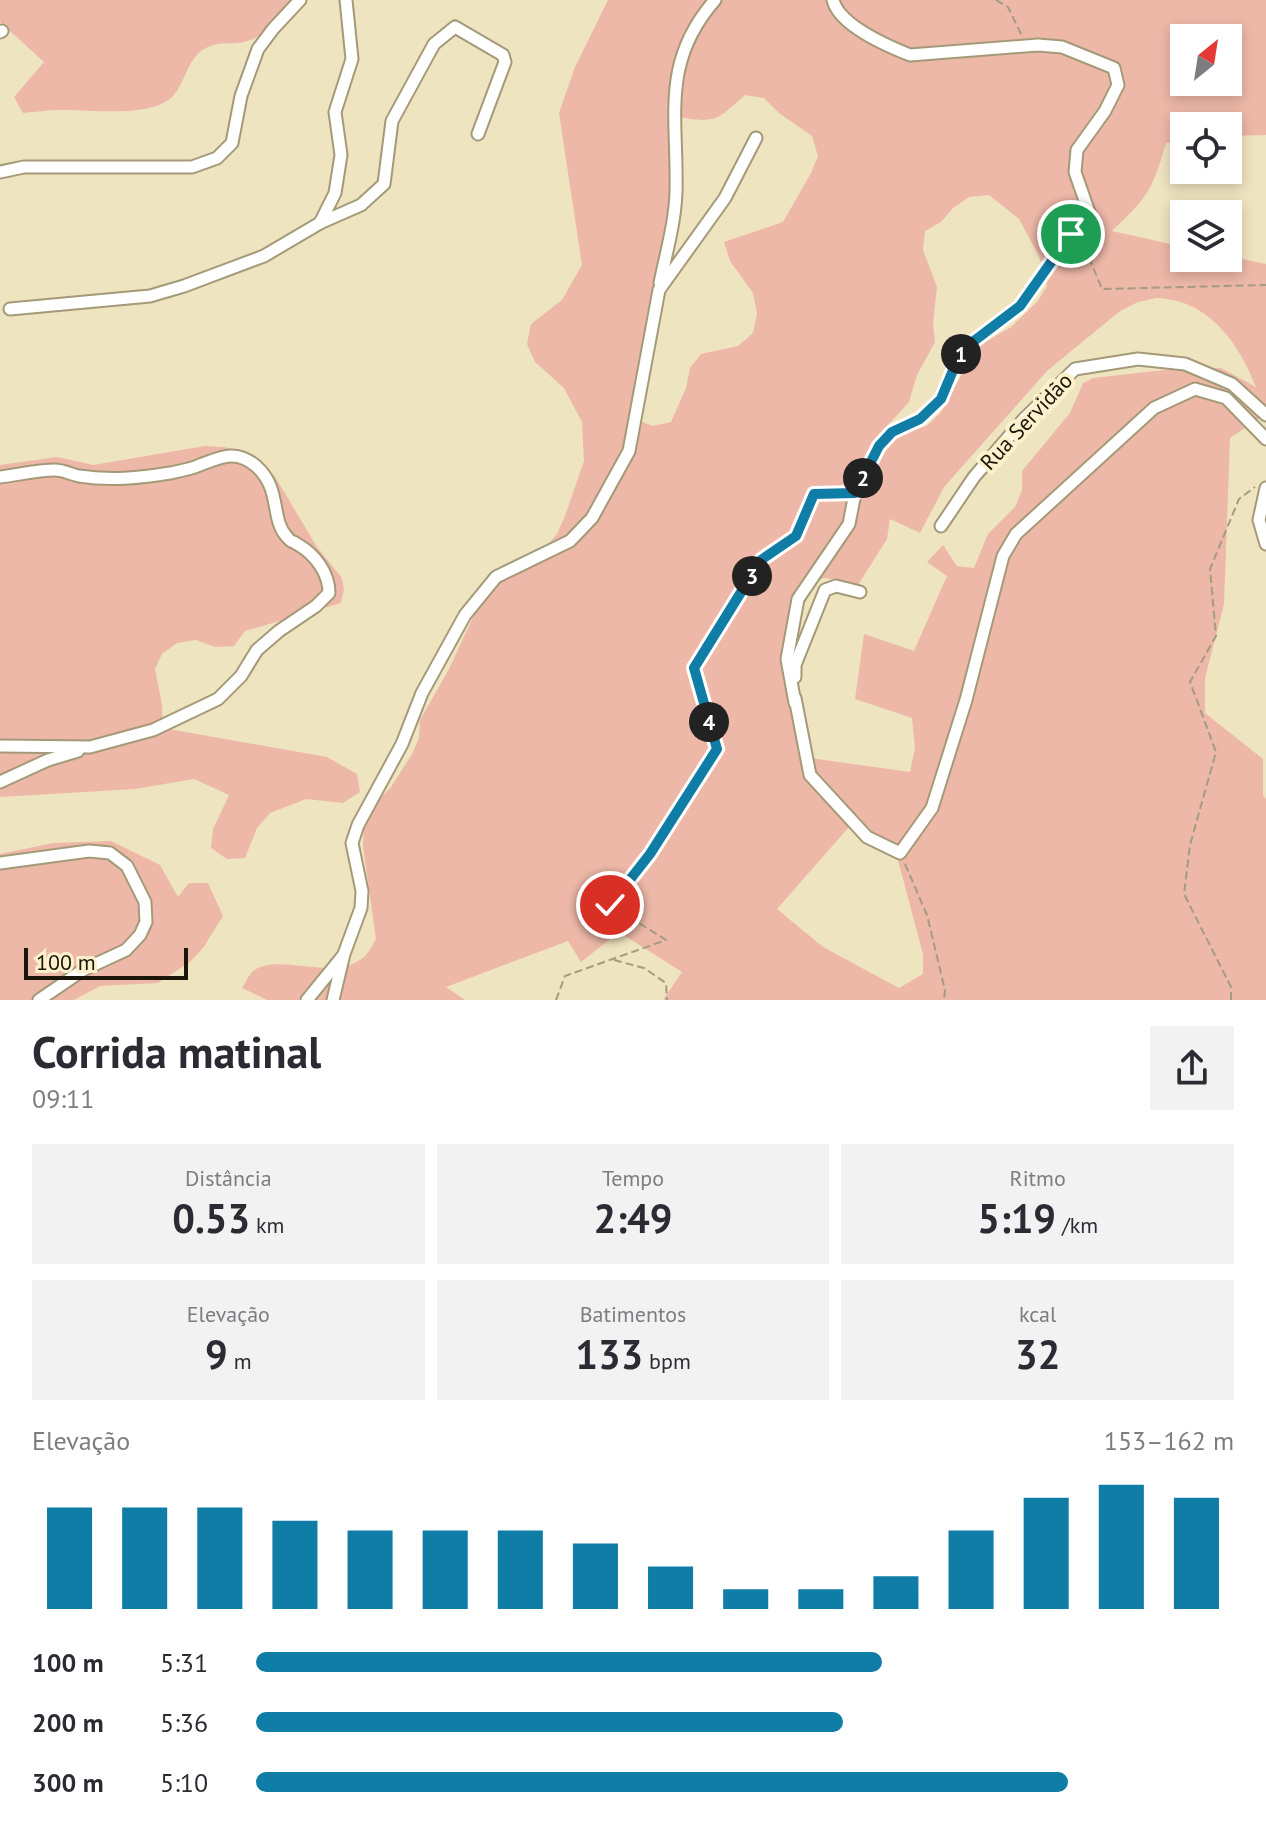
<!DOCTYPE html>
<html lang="pt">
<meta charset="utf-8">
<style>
:root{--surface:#fff;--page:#f2f2f3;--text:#2b2b33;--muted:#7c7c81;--accent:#107da6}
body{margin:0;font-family:"PT Sans",sans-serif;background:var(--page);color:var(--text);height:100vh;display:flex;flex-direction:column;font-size:30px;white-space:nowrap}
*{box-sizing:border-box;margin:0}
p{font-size:26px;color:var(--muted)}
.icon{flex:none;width:44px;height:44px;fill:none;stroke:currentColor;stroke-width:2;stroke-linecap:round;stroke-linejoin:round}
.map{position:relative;height:1000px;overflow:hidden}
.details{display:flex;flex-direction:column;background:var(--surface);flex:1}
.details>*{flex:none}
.needle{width:52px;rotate:30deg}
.buttons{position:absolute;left:1170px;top:24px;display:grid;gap:16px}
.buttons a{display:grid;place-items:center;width:72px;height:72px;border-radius:0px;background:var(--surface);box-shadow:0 4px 12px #0003;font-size:40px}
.scale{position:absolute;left:24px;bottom:20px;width:164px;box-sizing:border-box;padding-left:8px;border:4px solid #1a1609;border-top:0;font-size:22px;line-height:28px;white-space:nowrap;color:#1a1609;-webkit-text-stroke:6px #fcf1cc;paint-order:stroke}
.pin{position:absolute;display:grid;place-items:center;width:68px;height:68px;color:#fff;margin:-34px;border:4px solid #fff;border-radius:50%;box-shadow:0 2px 8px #0007}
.km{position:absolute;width:40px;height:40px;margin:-20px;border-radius:50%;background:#222;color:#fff;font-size:22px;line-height:40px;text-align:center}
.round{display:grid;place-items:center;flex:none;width:84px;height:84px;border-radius:0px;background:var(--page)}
.head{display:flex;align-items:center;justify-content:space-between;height:136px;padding:0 32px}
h1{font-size:44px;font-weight:700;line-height:60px}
.stats{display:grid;grid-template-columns:repeat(3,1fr);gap:12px;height:136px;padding:8px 32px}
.stats div{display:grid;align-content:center;border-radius:0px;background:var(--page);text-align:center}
.stats b{font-size:40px;font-weight:700}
.stats small{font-size:22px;font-weight:400}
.stats p{font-size:22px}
.chart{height:224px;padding:16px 32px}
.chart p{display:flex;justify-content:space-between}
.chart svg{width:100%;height:144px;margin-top:8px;stroke:var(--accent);stroke-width:6}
ul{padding:0 32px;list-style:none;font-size:26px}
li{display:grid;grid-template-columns:128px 96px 1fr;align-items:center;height:60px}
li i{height:20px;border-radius:10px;background:var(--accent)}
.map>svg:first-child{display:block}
</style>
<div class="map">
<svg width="1266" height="1000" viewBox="0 0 1266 1000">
<rect width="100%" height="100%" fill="#efe4c0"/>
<!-- green -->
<g fill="#edb8a7" fill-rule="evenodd">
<path d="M0,0H294C283,19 260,42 237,43C226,44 218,42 208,47C188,55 186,82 173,96C151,119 89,109 60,110C48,110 35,112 23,113L14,97L44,62L0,22Z"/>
<path d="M608,0H1266V135L1228,136V126H1184V141L1166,143C1152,191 1148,197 1112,231L1184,247V258H1228V256L1266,264V414L1230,438L1224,604L1205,678V713L1263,759V795L1266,799V1000H663L682,972L619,932L581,962L568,941L446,987L465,1000H267L242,988C245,984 248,976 252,972C277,950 337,985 366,955C370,950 373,944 376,939L363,846L364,827L378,800L391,787L412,754L419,738L420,720L449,669L494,572L545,548L557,534L565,516L584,461L582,422L564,388L535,362L527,344L531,324L562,300L582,265L559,113L575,67ZM1184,38H1228V82H1184ZM745,95L764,98L779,113L812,136L818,156L811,173L783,222L724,242L730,261L753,293L757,313L753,333L738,346L701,354L690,368L686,388L671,422L653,426L640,421L679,149V117C716,124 718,119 745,95ZM989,195L1019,219L1039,256L1047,286L1037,302L1011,327L977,347L941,412L928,425L909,432L887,426L909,402L917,375L935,342L933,324L937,287L923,250L925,231L941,222L953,208L969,197ZM1156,298C1208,299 1239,343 1256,387L1221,368L1173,369L1093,378L1083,383L1070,413L1022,471V490L1015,507L988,534L974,568L957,566L943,545L927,562L947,576L914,651L864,634L855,699L912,718L915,748L910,772L810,758L792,648L804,596L816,580L825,578L858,585L887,539L890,519L920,533L944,487L1047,371L1120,311L1138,302ZM849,827L898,860L923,954V974L899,988L823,947L777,909Z"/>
<path d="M205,446L224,447L241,452L274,475L317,547L342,578L344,590L341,603L245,631L234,646L215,647L196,640L177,643L162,654L155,669L162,705L163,728L327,757L357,774L360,792L343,803L306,799L270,813L257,828L245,858L227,859L211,848L213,829L229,795L194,779L135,789L0,797V465L57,457L93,465Z"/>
<path d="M111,841L160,865L178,897L189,883H208L223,916L203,948L190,962L158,983L100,986L74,1000H0V854L53,843Z"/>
</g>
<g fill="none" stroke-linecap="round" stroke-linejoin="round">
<!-- minor casing -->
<g stroke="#a49a78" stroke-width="15">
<g id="minor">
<path d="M0,32L2,31"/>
<path d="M0,172L24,167H192L217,158L232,143L241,96L258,49L273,29L300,0"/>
<path d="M320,223L361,205L384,184L392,121L434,44L455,27L503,55L505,62L478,134"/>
<path d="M660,283C666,253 675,223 676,192C678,117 660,63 715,0"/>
<path d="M10,309L150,296L184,286L264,256L320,223L335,193L341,155L335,112L352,59L346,0"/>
<path d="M0,477C18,475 36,470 55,470C63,470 70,474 79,476C110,481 139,478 170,473C180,471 191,469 200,465C221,457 236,449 256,466C282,489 270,519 287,537C293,544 290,539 297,544C315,554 329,573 329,593L316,606L279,631L257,650L241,676L218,699L153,730L90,747L0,746"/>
<path d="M1266,488L1259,520L1266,544"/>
<path d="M941,526L974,477L1024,419L1075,369L1138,359L1185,364L1232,384L1266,415"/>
<path d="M795,677V665L825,590L836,586L860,592"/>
<path d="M795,698L810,775L867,837L900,853L932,808L966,700L1003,556L1016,534L1154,408L1195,389L1226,398L1266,439"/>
<path d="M795,703L787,659L798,599L849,524L855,493L879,446L892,432L920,419L941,399L959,356L970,344L1020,306L1071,234L1090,215L1075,172L1077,150L1105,111L1118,85L1114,68L1062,47L1038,45L910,55C887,46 839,25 833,0"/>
<path d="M0,782L48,760L78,751"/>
<path d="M0,863L89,851L110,853L127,866L145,902L146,922L140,935L126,950L83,970L39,1000"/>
<path d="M307,1000L342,957"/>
<path d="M333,1000L344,954L361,908L362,891L352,843L358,825L402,744L422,693L465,615L496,577L570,541L592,518L629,451L659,290L725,198L756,138"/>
</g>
</g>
<!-- path -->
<g stroke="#a49c80" stroke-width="2" stroke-dasharray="8 4" stroke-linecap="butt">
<path d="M996,0L1008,7L1022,36"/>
<path d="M1090,233V260L1102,289L1266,285"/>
<path d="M905,864L927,915L945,990L944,1000"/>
<path d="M614,960L644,968L666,983L667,1000"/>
<path d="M556,1000L565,976L666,940L610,905L650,854L717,749L694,668L761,560L796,536L814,494H842"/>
<path d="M1231,1000V987L1184,894L1190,845L1216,752L1190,682L1216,636L1210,569L1239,499L1255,487"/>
</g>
<!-- minor -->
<use href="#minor" stroke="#fff" stroke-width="11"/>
</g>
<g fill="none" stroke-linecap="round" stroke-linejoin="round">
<!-- route casing -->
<g stroke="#fff" stroke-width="16">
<path id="route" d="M610,905L650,854L717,749L694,668L761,560L796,536L814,494L855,493L879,446L892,432L920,419L941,399L959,356L970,344L1020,306L1071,234"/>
</g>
<!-- route -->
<use href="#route" stroke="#107da6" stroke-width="10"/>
</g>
<g text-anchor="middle" stroke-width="8" stroke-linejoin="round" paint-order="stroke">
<!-- street labels -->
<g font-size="22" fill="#1a1609" stroke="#fcf1cc">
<text transform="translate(1026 421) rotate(-47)" y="8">Rua Servidão</text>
</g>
</g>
</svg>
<div class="buttons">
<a><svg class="needle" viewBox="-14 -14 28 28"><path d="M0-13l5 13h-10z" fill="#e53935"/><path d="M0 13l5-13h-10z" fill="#7c7c81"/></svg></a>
<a><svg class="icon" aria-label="locate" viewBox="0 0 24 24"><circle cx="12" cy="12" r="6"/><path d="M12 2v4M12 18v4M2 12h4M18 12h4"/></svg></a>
<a><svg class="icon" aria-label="layers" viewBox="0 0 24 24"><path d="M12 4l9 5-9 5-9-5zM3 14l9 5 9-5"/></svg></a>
</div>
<div class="scale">100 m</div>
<div class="pin" style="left:1071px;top:234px;background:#1e9e55"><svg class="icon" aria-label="arrive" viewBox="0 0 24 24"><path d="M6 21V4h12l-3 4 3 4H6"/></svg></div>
<div class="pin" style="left:610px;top:905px;background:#d93025"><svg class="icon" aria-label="check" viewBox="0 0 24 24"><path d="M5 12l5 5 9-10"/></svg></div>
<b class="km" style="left:961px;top:354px">1</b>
<b class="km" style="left:863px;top:478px">2</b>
<b class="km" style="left:752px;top:576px">3</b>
<b class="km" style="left:709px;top:722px">4</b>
</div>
<section class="details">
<div class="head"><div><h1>Corrida matinal</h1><p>09:11</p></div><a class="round"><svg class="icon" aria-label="share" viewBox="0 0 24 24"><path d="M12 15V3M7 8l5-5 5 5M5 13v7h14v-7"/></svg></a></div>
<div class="stats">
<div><p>Distância</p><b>0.53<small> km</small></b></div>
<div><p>Tempo</p><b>2:49</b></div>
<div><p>Ritmo</p><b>5:19<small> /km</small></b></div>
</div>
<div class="stats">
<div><p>Elevação</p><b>9<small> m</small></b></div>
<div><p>Batimentos</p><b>133<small> bpm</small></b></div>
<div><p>kcal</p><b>32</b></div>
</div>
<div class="chart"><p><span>Elevação</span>153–162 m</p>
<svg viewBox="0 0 160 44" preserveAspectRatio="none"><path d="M5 44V13M15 44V13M25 44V13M35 44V17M45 44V20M55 44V20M65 44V20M75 44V24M85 44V31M95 44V38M105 44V38M115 44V34M125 44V20M135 44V10M145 44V6M155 44V10"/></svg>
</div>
<ul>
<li><b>100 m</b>5:31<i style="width:64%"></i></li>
<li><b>200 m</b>5:36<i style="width:60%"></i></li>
<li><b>300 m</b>5:10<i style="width:83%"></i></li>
</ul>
</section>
